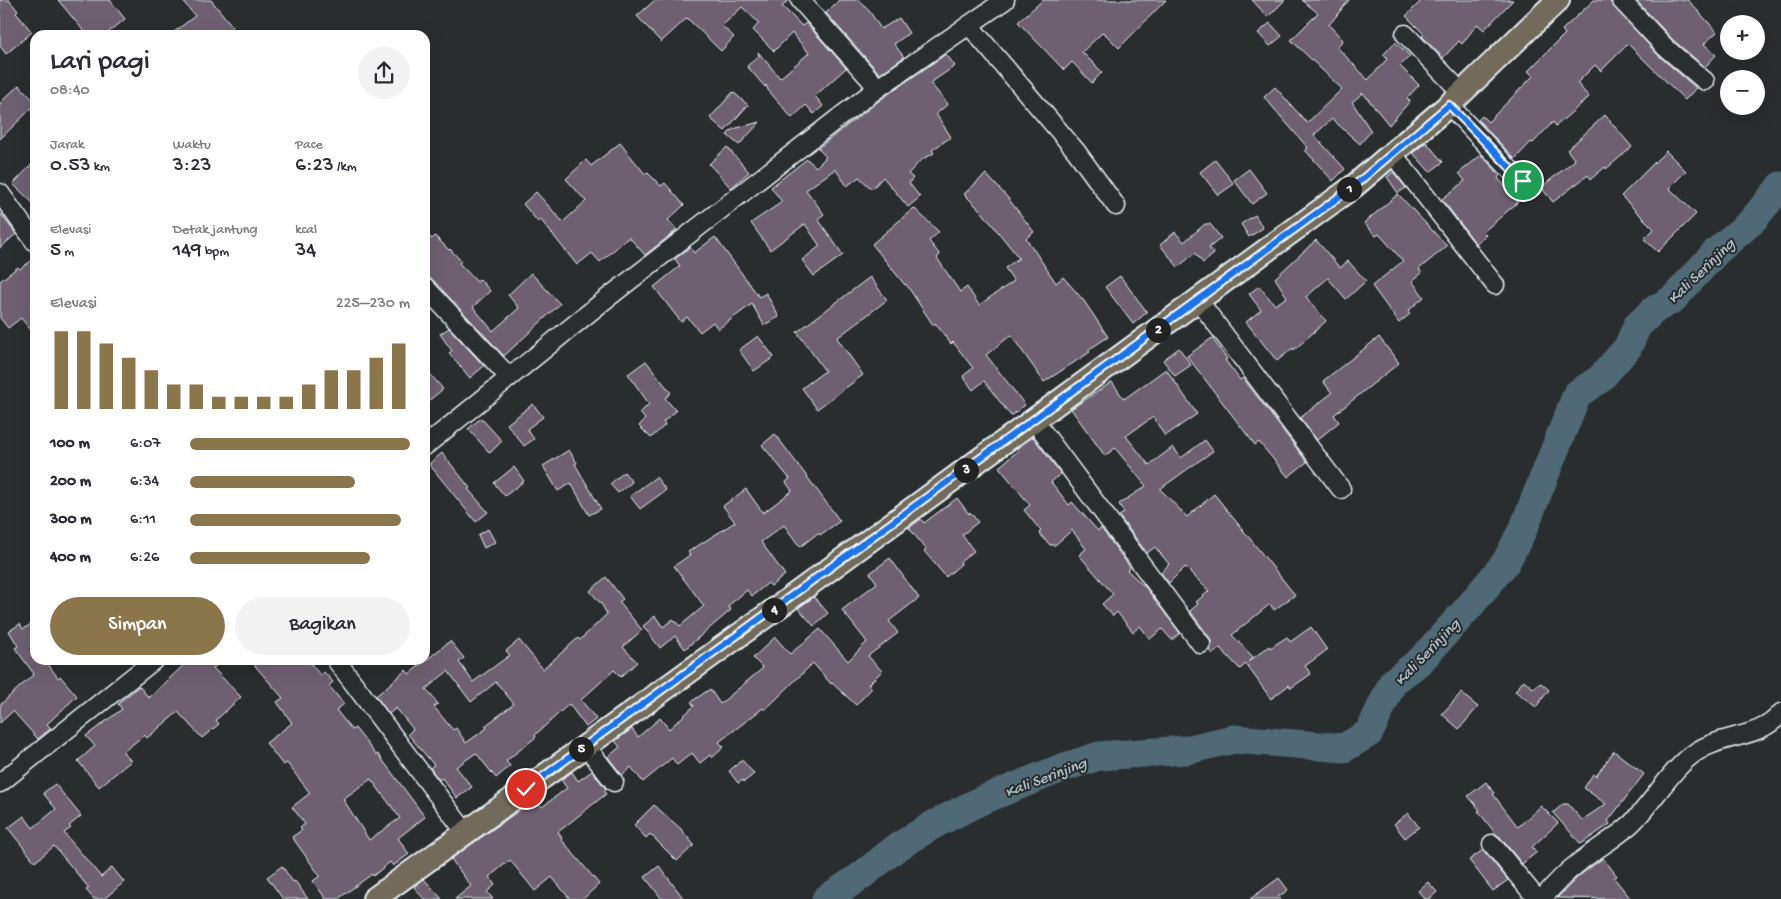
<!DOCTYPE html>
<html lang="id">
<meta charset="utf-8">
<style>
:root{--surface:#fff;--page:#f2f2f3;--text:#2b2b33;--muted:#7c7c81;--accent:#8a764a}
body{margin:0;font-family:"Gochi Hand",sans-serif;background:var(--page);color:var(--text);height:100vh;display:flex;flex-direction:column;font-size:19px;white-space:nowrap}
*{box-sizing:border-box;margin:0}
p{font-size:16px;color:var(--muted)}
.icon{flex:none;width:28px;height:28px;fill:none;stroke:currentColor;stroke-width:2;stroke-linecap:round;stroke-linejoin:round}
.map{position:relative;flex:1;overflow:hidden}
.side{position:absolute;left:30px;top:30px;width:400px;height:635px;display:flex;flex-direction:column;background:var(--surface);border-radius:15px;box-shadow:0 5px 20px #0002}
.side>*{flex:none}
.controls{position:absolute;left:1720px;top:15px;display:grid;gap:10px}
.controls a{display:grid;place-items:center;width:45px;height:45px;border-radius:50%;background:var(--surface);box-shadow:0 5px 20px #0002;font-size:25px}
.pin{position:absolute;display:grid;place-items:center;width:42px;height:42px;color:#fff;margin:-21px;border:2px solid #fff;border-radius:50%;box-shadow:0 1px 5px #0007}
.km{position:absolute;width:25px;height:25px;margin:-12px;border-radius:50%;background:#222;color:#fff;font-size:14px;line-height:25px;text-align:center}
.round{display:grid;place-items:center;flex:none;width:52px;height:52px;border-radius:26px;background:var(--page)}
.summary{display:flex;align-items:center;justify-content:space-between;height:85px;padding:0 20px}
h1{font-size:28px;font-weight:600;line-height:38px}
.metrics{display:grid;grid-template-columns:repeat(3,1fr);gap:8px;height:85px;padding:5px 20px}
.metrics div{display:grid;align-content:center}
.metrics b{font-size:21px;font-weight:600}
.metrics small{font-size:14px;font-weight:400}
.metrics p{font-size:14px}
.chart{height:140px;padding:10px 20px}
.chart p{display:flex;justify-content:space-between}
.chart svg{width:100%;height:90px;margin-top:5px;stroke:var(--accent);stroke-width:6}
.cta{display:flex;gap:10px;margin-top:auto;padding:10px 20px}
.cta a{flex:1;height:58px;border-radius:30px;background:var(--accent);color:#fff;font-size:20px;font-weight:600;line-height:58px;text-align:center}
.cta a+a{background:var(--page);color:var(--text)}
ul{padding:0 20px;list-style:none;font-size:16px}
li{display:grid;grid-template-columns:80px 60px 1fr;align-items:center;height:38px}
li i{height:12px;border-radius:6px;background:var(--accent)}
.map>svg:first-child{display:block}
</style>
<div class="map">
<svg width="1781" height="899" viewBox="0 0 1781 899">
<rect width="100%" height="100%" fill="#2a2d2e"/>
<filter id="ink" filterUnits="userSpaceOnUse"><feTurbulence type="fractalNoise" baseFrequency=".02" numOctaves="2"/><feDisplacementMap in="SourceGraphic" scale="10" xChannelSelector="R" yChannelSelector="G"/><feConvolveMatrix kernelMatrix="1 2 1 2 8 2 1 2 1" color-interpolation-filters="sRGB"/></filter>
<g filter="url(#ink)">
<g fill="none" stroke-linecap="round" stroke-linejoin="round">
<!-- river -->
<path stroke="#4f6974" stroke-width="29" d="M826,899L861,876L896,848L933,825L980,801L1062,768L1099,756L1186,750L1234,739L1344,748L1369,733L1393,682L1420,661L1469,607L1506,562L1524,527L1577,394L1600,379L1628,347L1637,326L1654,310L1673,299L1717,251L1751,222L1781,186"/>
</g>
<!-- building -->
<g fill="#6e616f" stroke="#e8f1f8" fill-rule="evenodd">
<path d="M0,0H9L18,11L16,13L32,32L6,54L0,46Z"/>
<path d="M58,0H110L125,19L105,35H87Z"/>
<path d="M182,0H211L233,27L223,35H170L195,16Z"/>
<path d="M655,0H789L782,6L802,26L806,23L846,68L815,96L823,106L814,114L806,105L792,118L768,90L766,85L765,87L747,66L759,56L758,52L780,78L809,53L792,33L774,51L753,30L759,23L742,7L722,26L734,37L721,51L687,18L661,42L637,16Z"/>
<path d="M839,0H859L870,12L881,29L899,18L909,33L894,44L904,57L880,74L826,13Z"/>
<path d="M1043,0H1166L1119,48L1103,32L1082,52L1102,72L1092,83L1072,62L1064,70L1018,22Z"/>
<path d="M1252,0H1285L1268,17Z"/>
<path d="M1302,0H1349L1329,25L1343,40L1337,47L1368,80L1387,59L1383,55L1395,42L1410,56L1400,66L1419,85L1407,98L1410,101L1389,125L1363,93L1352,102L1371,131L1360,144L1332,119L1314,135L1345,169L1333,181L1305,150L1308,148L1264,97L1275,87L1307,123L1342,89L1291,40L1318,13Z"/>
<path d="M1422,0H1513L1484,30L1477,24L1462,44L1459,41L1443,58L1422,36L1424,34L1406,16Z"/>
<path d="M1594,0H1608L1658,55L1696,88L1685,100L1628,44L1601,71L1595,65L1577,83L1589,97L1556,126L1553,122L1533,143L1531,142L1515,159L1478,120L1482,116L1488,122L1533,76L1528,71L1565,34L1562,30Z"/>
<path d="M1636,0H1688L1717,32L1704,44L1716,55L1705,67L1673,40Z"/>
<path d="M1270,23L1282,36L1270,46L1258,33Z"/>
<path d="M946,54L955,66L930,83L948,104L936,114L951,137L932,150L934,153L921,160L908,174L913,178L909,183L920,197L908,207L883,177L872,189L859,177L847,186L836,170H834L806,190L824,214L818,219L843,255L814,276L802,260L820,246L805,224L770,250L751,223L782,202L771,187L807,159L816,167L826,157L818,148L884,97Z"/>
<path d="M19,85L35,102V105L0,139V103Z"/>
<path d="M733,92L748,105L725,131L710,118Z"/>
<path d="M1605,115L1632,147L1606,169L1605,167L1591,179L1588,175L1553,202L1543,190L1544,185L1575,160L1567,150Z"/>
<path d="M760,122L739,145L727,135L733,129Z"/>
<path d="M1426,142L1443,162L1430,172L1413,153Z"/>
<path d="M620,143L645,174L647,172L661,186L665,183L684,205L668,220L677,230L645,255L629,237L600,262L592,253L577,265L541,220L538,222L523,204L536,192L563,222L586,201L566,179L586,160L591,166Z"/>
<path d="M727,147L749,172L731,188L709,164Z"/>
<path d="M1666,151L1686,171L1669,188L1696,214L1658,252L1644,239L1654,229L1621,196Z"/>
<path d="M1481,155L1500,175L1498,178L1518,202L1483,232L1486,235L1476,244L1442,199L1465,181L1459,173Z"/>
<path d="M1215,160L1234,184L1218,195L1200,172Z"/>
<path d="M35,161V205L13,184Z"/>
<path d="M1249,169L1267,193L1252,204L1234,180Z"/>
<path d="M1393,172L1406,188L1398,193L1387,177Z"/>
<path d="M986,174L1007,197L1034,232L1026,238L1056,283L1063,277L1084,301L1108,337L1088,350L1090,352L1044,382L1011,335L986,355L1025,405L1011,416L984,381L973,390L963,376L973,368L953,342L951,344L935,323L933,325L906,284L905,285L872,244L914,208L939,232L929,241L940,255L937,258L960,292L967,287L979,305L1014,281L1005,268L1019,258L982,212L964,194Z"/>
<path d="M1398,194L1447,246L1419,269L1422,273L1412,281L1424,297L1408,311L1410,314L1399,323L1372,286L1403,261L1379,234L1376,236L1364,223Z"/>
<path d="M0,213L16,234L0,248Z"/>
<path d="M1255,215L1263,228L1249,237L1241,224Z"/>
<path d="M1205,224H1210L1221,238L1209,248L1214,254L1203,263L1195,253L1178,267L1160,245L1175,232L1184,242Z"/>
<path d="M425,232L432,239L435,236L449,250L450,249L461,261L459,263L477,282L480,279L490,291L473,307L493,331L519,308L508,295L531,273L560,304L504,356L433,280L425,277Z"/>
<path d="M715,237L759,297L766,293L779,317L764,325L752,304L718,329L713,322L700,332L687,317L681,322L654,287L680,266L675,259L690,247L694,253Z"/>
<path d="M1316,240L1340,268L1348,261L1366,281L1346,299L1328,278L1306,297L1326,321L1294,350L1293,348L1277,361L1246,322L1261,310L1249,294L1259,286L1275,305L1287,297L1275,278Z"/>
<path d="M35,258V335L21,318L8,328L0,318V281L18,267L20,269Z"/>
<path d="M1120,276L1147,312L1133,324L1105,287Z"/>
<path d="M870,277L887,300L837,338L863,375L817,409L802,388L825,371L797,332Z"/>
<path d="M449,328L484,366L470,378L449,353L452,351L440,334Z"/>
<path d="M758,336L774,357L754,371L739,350Z"/>
<path d="M1379,337L1399,363L1334,415L1339,422L1317,440L1300,418L1332,393L1323,381Z"/>
<path d="M1212,338L1227,359L1225,360L1240,380L1243,378L1307,462L1288,477L1259,442L1255,445L1187,356Z"/>
<path d="M1179,348L1191,365L1175,376L1163,360Z"/>
<path d="M646,361L671,393L665,398L676,411L663,422L665,425L651,438L639,426L645,419L640,413L649,404L628,374Z"/>
<path d="M425,368L443,389L425,404Z"/>
<path d="M1166,369L1197,414L1165,436L1153,417L1126,436L1149,465L1173,447L1181,458L1205,440L1213,451L1160,489L1187,517L1214,494L1295,595L1274,610L1270,604L1232,635L1253,657L1248,662L1269,646L1270,648L1287,637L1290,642L1311,627L1327,650L1305,666L1311,674L1291,688L1289,685L1271,699L1246,664L1240,669L1220,648L1213,654L1210,650L1212,643L1210,638L1190,611L1198,604L1196,602L1209,591L1185,567L1169,583L1161,573L1169,564L1155,547L1147,553L1119,516L1124,513L1119,504L1146,486L1115,448L1105,456L1071,409L1112,382L1124,399Z"/>
<path d="M533,404L543,417L527,429L534,439L524,446L507,424Z"/>
<path d="M481,418L502,441L490,453L468,429Z"/>
<path d="M775,434L840,521L820,535L818,533L800,547L784,525L761,542L785,575L771,586L768,583L752,596L747,590L728,606L731,610L685,649L675,636L660,648L643,626L655,616L663,627L673,619L680,626L704,606L674,566L690,555L688,552L735,522L723,506L746,489L763,513L792,491L786,482L790,479L762,445Z"/>
<path d="M1033,437L1061,474L1051,482L1069,505L1072,502L1098,531L1101,528L1129,566L1130,568L1127,570L1146,588L1180,633L1172,640L1162,629L1150,639L1140,626L1133,632L1117,612L1113,616L1102,604L1113,594L1079,555L1086,549L1072,530L1055,545H1050L1039,533L1041,531L1024,510L1030,505L999,467L1019,450L1017,448Z"/>
<path d="M569,450L577,463L575,464L601,509L589,515L571,483L558,491L543,466Z"/>
<path d="M442,453L470,488L468,489L488,512L476,522L429,464Z"/>
<path d="M514,467L524,481L505,496L494,483Z"/>
<path d="M624,472L632,482L618,493L610,484Z"/>
<path d="M656,477L666,490L640,509L630,496Z"/>
<path d="M957,498L969,514L970,512L978,522L962,535L974,551L960,562L961,564L946,577L924,551L926,549L909,528L921,519L924,523Z"/>
<path d="M488,529L495,542L484,548L478,535Z"/>
<path d="M890,558L919,598L889,621L898,633L868,656L882,671L868,685L872,688L856,705L832,683L831,684L813,663L765,710L763,708L719,742L724,747L712,758L710,755L700,763L692,753L677,765L672,758L643,782L631,767L622,775L608,757L620,747L615,741L632,729L638,737L660,718L669,729L694,706L691,702L710,689L720,704L763,668L753,658L775,637L790,654L820,629L848,661L867,642L842,610L877,583L870,573Z"/>
<path d="M606,577L623,599L619,602L642,630L623,647L637,662L621,677L614,670L581,700L596,719L586,727L569,704L535,735L536,737L506,761L510,766L496,778L476,753L456,767L472,787L457,798L442,778L439,780L430,768L434,765L408,734L413,729L396,708L389,714L376,696L406,670L409,674L450,641L464,658L459,662L473,682L510,655L506,651L519,640L543,669L578,638L580,640L607,614L602,605L590,591ZM448,671L471,702L496,682L514,704L485,726L487,728L466,743L456,728L453,730L434,707L438,704L426,689Z"/>
<path d="M814,597L828,613L814,626L798,608Z"/>
<path d="M35,622V660H45L58,678L60,676L77,696L47,724L51,728L38,739L13,711L0,723V705L34,674L15,648L18,646L9,631L20,624L23,629Z"/>
<path d="M189,660H223L213,668L241,697L216,720L219,724L202,738L178,712L147,738L144,735L123,752L131,761L99,787L78,761L95,746L86,736L122,709L118,704L139,686L149,698Z"/>
<path d="M250,660H308L320,675L324,672L333,682L329,686L344,704L336,710L352,730L355,728L376,755L378,754L425,817L398,838L409,854L393,866L390,862L373,876L372,874L338,899H326L313,881L320,876L292,837L302,830L300,828L305,824L292,807L310,793L287,763L283,765L266,743L292,723L277,702L283,698ZM371,779L400,818L369,840L343,799Z"/>
<path d="M1524,680L1533,688L1541,683L1549,690L1536,707L1515,691Z"/>
<path d="M1461,693L1478,707L1459,729L1442,714Z"/>
<path d="M1614,751L1644,774L1608,821L1610,824L1581,844L1553,813L1563,804H1568L1582,820L1606,804L1584,788L1593,774L1596,776Z"/>
<path d="M742,760L754,774L744,782L743,780L738,783L729,771Z"/>
<path d="M592,771L606,789L604,791L606,794L558,832L562,838L561,839L599,884L583,899H570L552,877L535,891L510,860L489,877L495,885L487,892L493,899H455L471,886L451,859L535,799L542,807L567,788L561,780L572,772L578,781Z"/>
<path d="M1486,782L1495,793L1493,794L1518,827L1541,806L1558,823L1532,847L1537,852L1522,864L1500,837L1496,834L1478,811L1480,810L1468,796Z"/>
<path d="M55,784L81,816L69,826L71,828L64,833L101,877L112,867L124,882L104,899H94L86,890L89,888L54,846L35,862L8,828L24,816L33,828L56,809L43,793Z"/>
<path d="M654,805L681,829L694,845L677,861L650,834L646,838L634,825Z"/>
<path d="M1408,813L1419,827L1405,838L1394,824Z"/>
<path d="M1483,850L1508,880L1493,891L1469,860Z"/>
<path d="M1603,858L1617,876L1614,878L1631,899L1557,898L1579,876Z"/>
<path d="M282,866L293,882L295,881L308,899H283L267,877Z"/>
<path d="M659,866L684,899H662L645,877Z"/>
<path d="M1279,878L1288,890L1278,897L1280,899H1250Z"/>
<path d="M424,879L442,899H424L414,887Z"/>
<path d="M1428,882L1437,892L1429,899H1425L1418,891Z"/>
</g>
<g fill="none" stroke-linecap="round" stroke-linejoin="round">
<!-- minor casing -->
<g stroke="#e8f1f8" stroke-width="21">
<g id="minor">
<path d="M800,0L878,88"/>
<path d="M1621,0L1666,48L1705,81"/>
<path d="M969,25L1076,151L1116,206"/>
<path d="M1405,34L1462,93"/>
<path d="M1449,105L1517,177L1528,184L1534,185"/>
<path d="M1392,153L1495,285"/>
<path d="M0,193L35,242"/>
<path d="M425,287L509,377"/>
<path d="M1198,300L1341,489"/>
<path d="M1034,420L1201,644"/>
<path d="M425,446L601,303L837,119L878,88L1005,0"/>
<path d="M336,660L466,833"/>
<path d="M586,746L614,782"/>
<path d="M0,783L154,660"/>
<path d="M1492,844L1537,899"/>
<path d="M1542,899C1553,886 1564,874 1577,864C1595,849 1615,839 1632,823C1653,802 1673,767 1696,752C1722,734 1761,739 1781,713"/>
</g>
</g>
<!-- major casing -->
<g stroke="#e8f1f8" stroke-width="26">
<path id="major" d="M374,899L763,618L1354,186L1449,105L1558,0"/>
</g>
<!-- minor -->
<use href="#minor" stroke="#2a2d2e" stroke-width="18"/>
<!-- major -->
<use href="#major" stroke="#726b5a" stroke-width="22"/>
</g>
</g>
<g fill="none" stroke-linecap="round" stroke-linejoin="round" filter="url(#ink)">
<!-- route casing -->
<g stroke="#fff" stroke-width="10">
<path id="route" d="M526,789L1354,186L1449,105L1523,181"/>
</g>
<!-- route -->
<use href="#route" stroke="#1a73e8" stroke-width="6"/>
</g>
<g text-anchor="middle" stroke-width="4" stroke-linejoin="round" paint-order="stroke">
<!-- water labels -->
<g font-size="16" font-style="italic" fill="#abbbc3" stroke="#2a2d2e">
<text transform="translate(1700 270) rotate(-44)" y="6">Kali Serinjing</text>
<text transform="translate(1426 651) rotate(-46)" y="6">Kali Serinjing</text>
<text transform="translate(1045 776) rotate(-21)" y="6">Kali Serinjing</text>
</g>
</g>
</svg>
<div class="controls">
<a>+</a>
<a>−</a>
</div>
<div class="pin" style="left:1523px;top:181px;background:#1e9e55"><svg class="icon" aria-label="arrive" viewBox="0 0 24 24"><path d="M6 21V4h12l-3 4 3 4H6"/></svg></div>
<div class="pin" style="left:526px;top:789px;background:#d93025"><svg class="icon" aria-label="check" viewBox="0 0 24 24"><path d="M5 12l5 5 9-10"/></svg></div>
<b class="km" style="left:1349px;top:189px">1</b>
<b class="km" style="left:1158px;top:330px">2</b>
<b class="km" style="left:966px;top:470px">3</b>
<b class="km" style="left:774px;top:610px">4</b>
<b class="km" style="left:581px;top:749px">5</b>
<section class="side">
<div class="summary"><div><h1>Lari pagi</h1><p>08:40</p></div><a class="round"><svg class="icon" aria-label="share" viewBox="0 0 24 24"><path d="M12 15V3M7 8l5-5 5 5M5 13v7h14v-7"/></svg></a></div>
<div class="metrics">
<div><p>Jarak</p><b>0.53<small> km</small></b></div>
<div><p>Waktu</p><b>3:23</b></div>
<div><p>Pace</p><b>6:23<small> /km</small></b></div>
</div>
<div class="metrics">
<div><p>Elevasi</p><b>5<small> m</small></b></div>
<div><p>Detak jantung</p><b>149<small> bpm</small></b></div>
<div><p>kcal</p><b>34</b></div>
</div>
<div class="chart"><p><span>Elevasi</span>225–230 m</p>
<svg viewBox="0 0 160 44" preserveAspectRatio="none"><path d="M5 44V6M15 44V6M25 44V12M35 44V19M45 44V25M55 44V32M65 44V32M75 44V38M85 44V38M95 44V38M105 44V38M115 44V32M125 44V25M135 44V25M145 44V19M155 44V12"/></svg>
</div>
<ul>
<li><b>100 m</b>6:07<i style="width:100%"></i></li>
<li><b>200 m</b>6:34<i style="width:75%"></i></li>
<li><b>300 m</b>6:11<i style="width:96%"></i></li>
<li><b>400 m</b>6:26<i style="width:82%"></i></li>
</ul>
<div class="cta"><a>Simpan</a><a>Bagikan</a></div>
</section>
</div>
